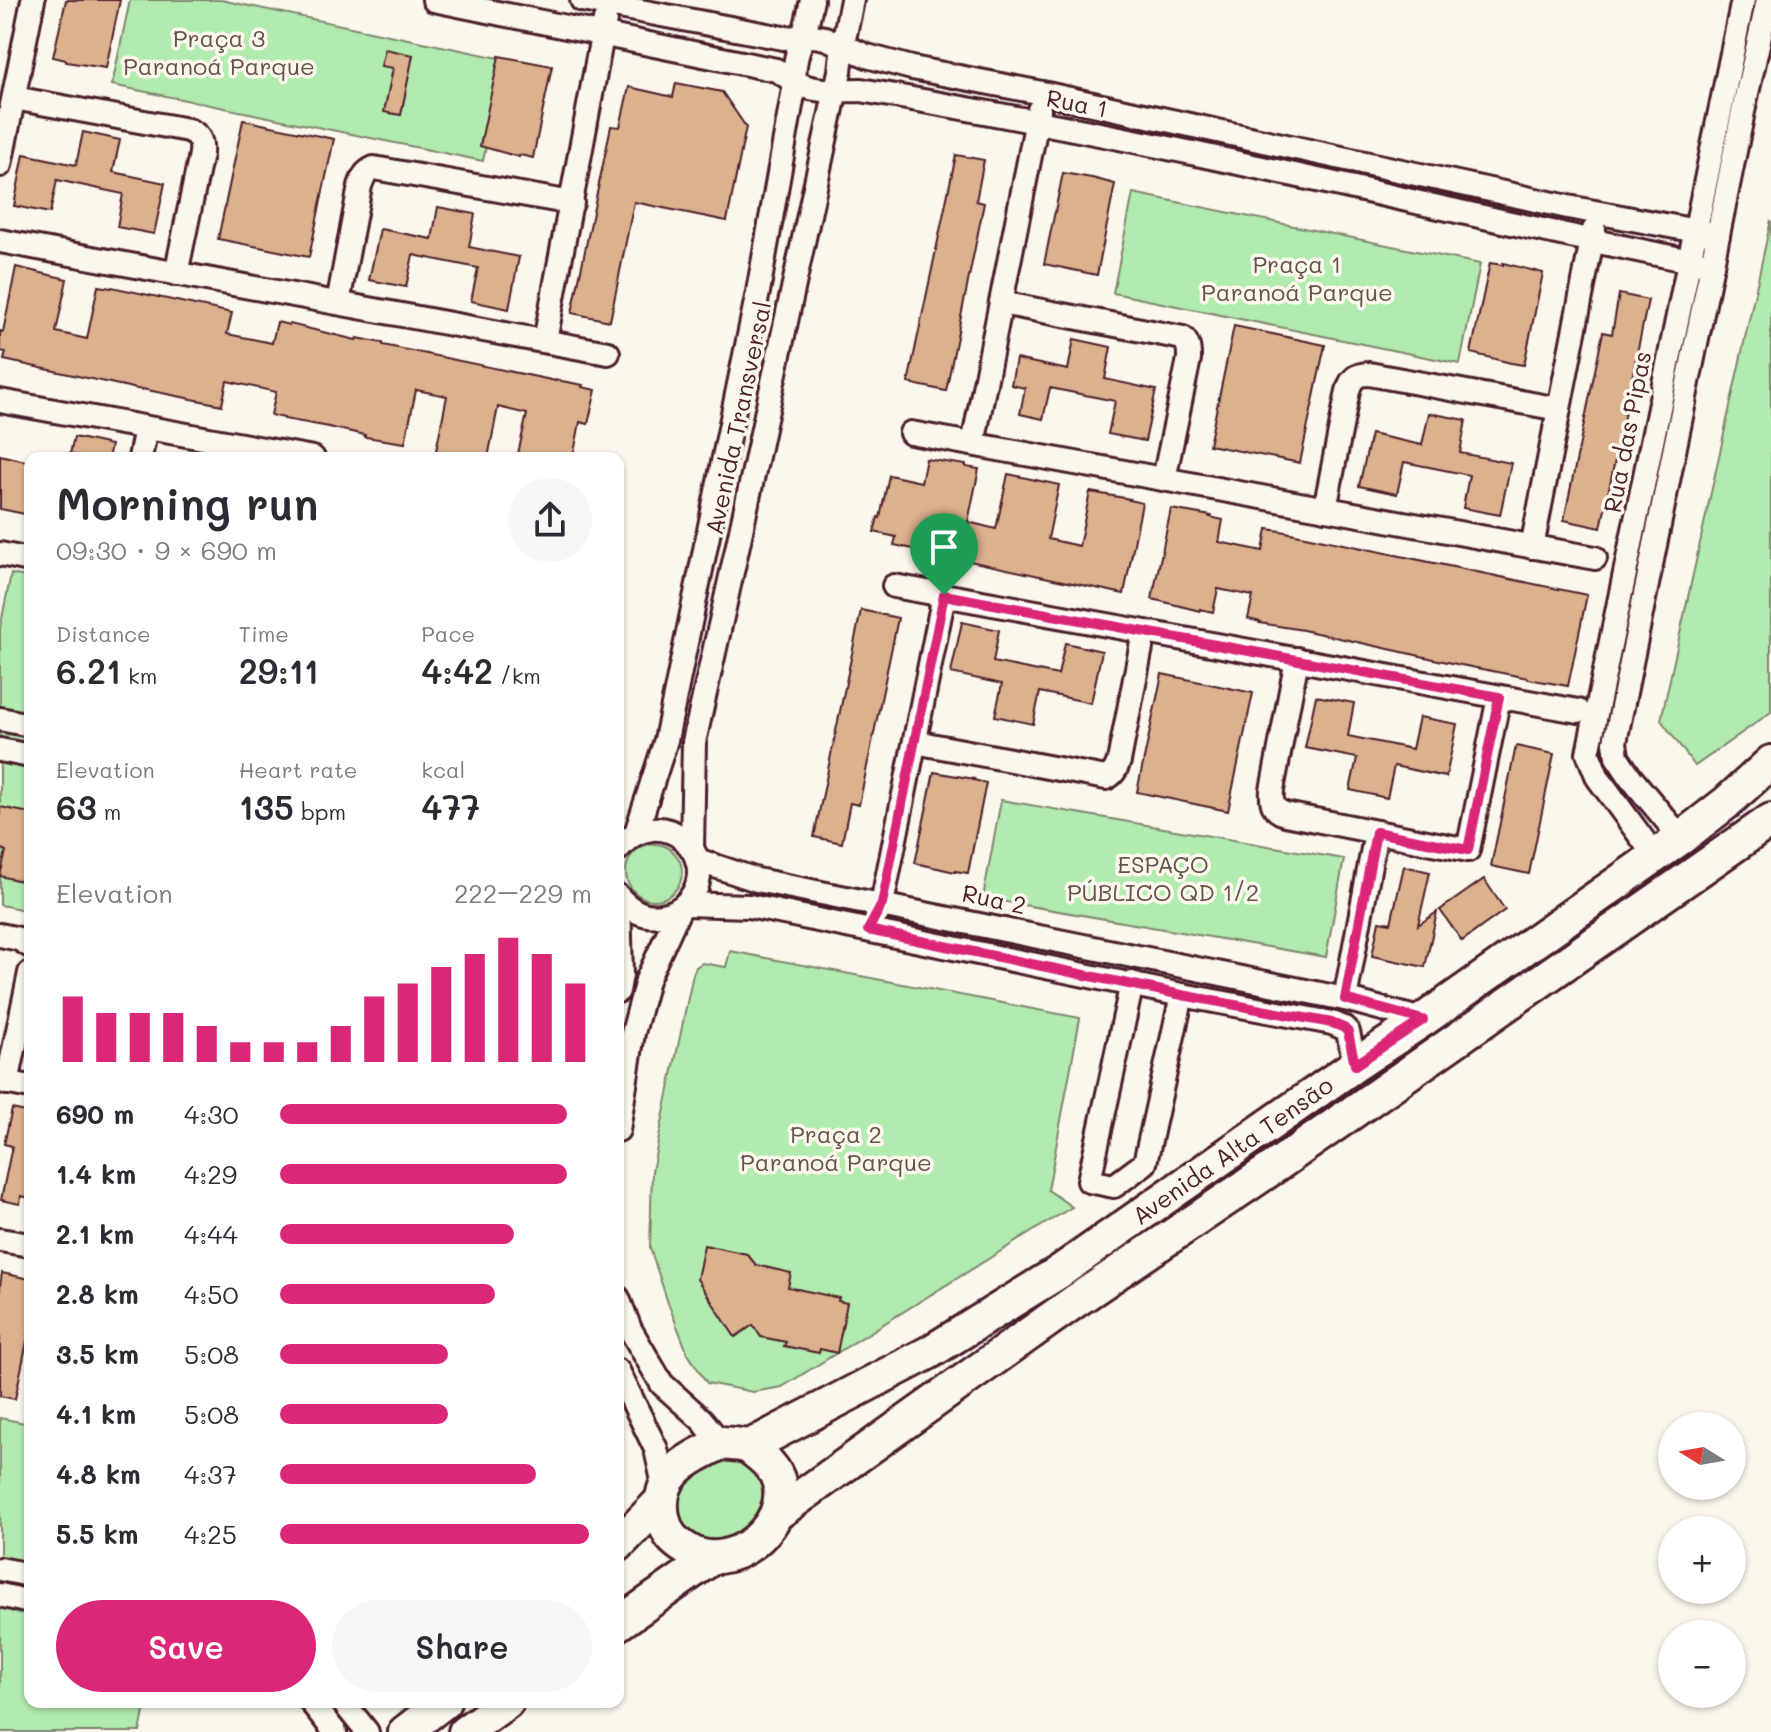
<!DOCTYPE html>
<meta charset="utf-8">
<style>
:root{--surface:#fff;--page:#f7f7f7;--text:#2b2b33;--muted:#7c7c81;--accent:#db2777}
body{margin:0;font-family:Mali,sans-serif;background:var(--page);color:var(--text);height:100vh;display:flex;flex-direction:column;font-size:30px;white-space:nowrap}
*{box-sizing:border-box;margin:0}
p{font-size:26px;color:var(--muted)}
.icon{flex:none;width:44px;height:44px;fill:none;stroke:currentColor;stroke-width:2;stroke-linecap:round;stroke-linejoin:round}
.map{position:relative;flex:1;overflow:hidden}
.details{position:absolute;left:24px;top:452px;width:600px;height:1256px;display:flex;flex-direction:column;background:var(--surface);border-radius:16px;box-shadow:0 2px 6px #0004}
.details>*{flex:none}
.needle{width:52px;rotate:281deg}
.controls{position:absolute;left:1658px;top:1412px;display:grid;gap:16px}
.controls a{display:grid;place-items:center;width:88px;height:88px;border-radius:50%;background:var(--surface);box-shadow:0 2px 6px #0004;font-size:40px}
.pin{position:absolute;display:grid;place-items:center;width:68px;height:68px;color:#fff;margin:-82px -34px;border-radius:50% 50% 50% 0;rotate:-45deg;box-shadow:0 0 8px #0007}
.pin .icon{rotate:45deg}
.round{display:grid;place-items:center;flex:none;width:84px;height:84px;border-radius:42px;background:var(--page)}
.summary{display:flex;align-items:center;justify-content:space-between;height:136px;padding:0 32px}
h1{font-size:44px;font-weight:600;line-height:60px}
.metrics{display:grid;grid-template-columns:repeat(3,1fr);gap:12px;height:136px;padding:8px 32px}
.metrics div{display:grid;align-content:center}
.metrics b{font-size:34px;font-weight:600}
.metrics small{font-size:22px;font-weight:400}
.metrics p{font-size:22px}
.chart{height:224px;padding:16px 32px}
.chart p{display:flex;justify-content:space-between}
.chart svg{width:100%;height:144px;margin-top:8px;stroke:var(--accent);stroke-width:6}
.action{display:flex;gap:16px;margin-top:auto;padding:16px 32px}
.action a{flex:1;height:92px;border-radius:48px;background:var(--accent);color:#fff;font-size:32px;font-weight:600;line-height:92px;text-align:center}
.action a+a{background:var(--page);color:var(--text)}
ul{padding:0 32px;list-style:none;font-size:26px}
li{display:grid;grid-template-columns:128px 96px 1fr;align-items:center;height:60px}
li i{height:20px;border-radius:10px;background:var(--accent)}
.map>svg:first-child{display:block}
</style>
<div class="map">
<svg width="1771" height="1732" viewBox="0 0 1771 1732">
<rect width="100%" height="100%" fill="#fbf7ec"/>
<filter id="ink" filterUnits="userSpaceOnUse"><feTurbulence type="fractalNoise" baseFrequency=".0125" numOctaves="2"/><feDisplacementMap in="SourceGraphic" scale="16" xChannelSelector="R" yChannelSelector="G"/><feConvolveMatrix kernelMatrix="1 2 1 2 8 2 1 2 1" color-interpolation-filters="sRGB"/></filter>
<g filter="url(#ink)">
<!-- green -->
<g fill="#b2ebaf" stroke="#7e856d" stroke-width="2">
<path d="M130,0H221L504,59L483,161L112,85Z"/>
<path d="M1133,193L1480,264L1460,364L1113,293Z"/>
<path d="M1771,220V712L1695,766L1661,720Z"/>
<path d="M11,574L30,578V911L0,905V628Z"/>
<path d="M1001,800L1344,859L1326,957L983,898Z"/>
<circle cx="654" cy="872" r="28"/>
<path d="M730,951L1080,1018L1048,1190L1072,1207L782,1387L753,1392L707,1383L688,1354L668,1303L650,1248L652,1171L693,974L696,967L702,963L726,967Z"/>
<path d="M0,1418L30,1424V1702H146L140,1732H0Z"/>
<path d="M726,1454L759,1466L765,1491L761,1512L749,1527L721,1541L707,1542L680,1529L675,1490L682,1476Z"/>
</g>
<!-- building -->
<g fill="#dcb18d" stroke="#4a1f2b" stroke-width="2">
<path d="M66,0H120L106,68L66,62V60L53,57Z"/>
<path d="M385,49L413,55L401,115L384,112L393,68L381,66Z"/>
<path d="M499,56L552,66L533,158L520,155L519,157L480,146Z"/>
<path d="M676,83L722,92L746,127L727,221L634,202L610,321L572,313L611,126L620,127L629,87L673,97Z"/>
<path d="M243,120L334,139L309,257L218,239Z"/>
<path d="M83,132L120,140L113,172L165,183L154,234L117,227L123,194L57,180L50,213L14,206L24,154L76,165Z"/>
<path d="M956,155L984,160L976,201L984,203L946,391L908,383Z"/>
<path d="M1063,173L1092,178L1115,184L1097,275L1044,264Z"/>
<path d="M438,207L475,214L469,247L519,257L509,309L471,301L478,268L413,255L406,287L369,280L380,229L432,239Z"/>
<path d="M1490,263L1503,265V263L1543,273L1524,365L1511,363L1471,353Z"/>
<path d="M16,267L67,279L56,332L87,339L98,286L111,288L112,287L232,313L227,334L272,343L277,322L289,325L290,324L356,340L357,338L383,343V345L556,381V380L583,385L582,387L596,390L588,424L580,422L573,458H517L527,414L498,407L488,458H472L436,451L447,396L416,390L405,443L365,437V435L324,426L284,419V418L271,415L276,392L227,381L222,405L142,389V390L4,360L6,352L0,351V331L3,332Z"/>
<path d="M1619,294L1648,300L1601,528L1564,520L1603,332L1612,334Z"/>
<path d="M1234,326L1325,345L1300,463L1209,445Z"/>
<path d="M1074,339L1111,347L1105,379L1156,390L1145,441L1108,434L1115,401L1050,388L1043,419L1020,414L1025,388L1011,385L1016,359L1068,370Z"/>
<path d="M1429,413L1466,420L1460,453L1511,463L1500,515L1463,508L1469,475L1404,462L1397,494L1359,486L1371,434L1422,445Z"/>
<path d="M74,437L111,445L108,458H79V456L70,454Z"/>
<path d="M0,455L30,462V515L0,509Z"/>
<path d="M926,459L966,465V467L979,469L968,522L996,529L1008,474L1059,485L1048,539L1079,546L1090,492L1130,499L1129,500L1142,503L1124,594L894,545L896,537L874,532L878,517L880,518L889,475L921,482Z"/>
<path d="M1171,509L1211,516L1210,517L1223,520L1219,542L1263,551L1267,529L1281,531L1587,595L1568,686L1528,679V678L1461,665L1303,630L1260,623L1261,622L1248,619L1253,596L1218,589L1213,612L1200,609V611L1152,599Z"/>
<path d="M861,610L898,618L859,805L850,803L842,843L814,837Z"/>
<path d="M962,622L999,630L993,662L1058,675L1065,643L1102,651L1091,703L1040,692L1033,724L995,716L1002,684L951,673Z"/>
<path d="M1162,674L1253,693L1228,811L1137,792Z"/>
<path d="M1316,696L1354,703L1348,736L1412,749L1419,717L1457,724L1446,777L1394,766L1387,798L1350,790L1357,758L1305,748Z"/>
<path d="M1516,746L1554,754L1529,874L1491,866Z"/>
<path d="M934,772L974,779L973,780L986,783L968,873L955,871V872L915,863Z"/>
<path d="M0,807L30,813V859L27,858L21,881L0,876L6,851L0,848Z"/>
<path d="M1404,866L1430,872L1418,925L1437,912L1425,967L1372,956L1379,921L1391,923Z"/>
<path d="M1484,879L1505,910L1462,941L1440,910Z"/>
<path d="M12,1109L30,1113V1157L26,1177L30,1178V1198L21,1196L20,1204L1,1200L12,1146L4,1144Z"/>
<path d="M704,1245L747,1254L756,1265L791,1273L788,1287L839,1298L838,1301L847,1303L837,1353L820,1349L819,1353L784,1346L786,1342L761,1337L753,1325L735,1337L697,1279Z"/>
<path d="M2,1273L30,1279V1327L15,1399L0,1396V1285Z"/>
</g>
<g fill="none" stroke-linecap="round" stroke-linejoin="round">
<!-- street casing -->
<g stroke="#4a1f2b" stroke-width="28">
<g id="street">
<path d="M434,0L776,70C785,74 791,81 799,84C818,93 841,90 861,90C988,112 1116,136 1243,164C1399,197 1555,235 1712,265"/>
<path d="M582,0L783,38L814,36L825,38L867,56L912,68L1042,93L1568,207L1718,235"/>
<path d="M14,98L188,130C200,135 202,141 201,154L176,274"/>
<path d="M0,165L33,0"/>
<path d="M0,241L608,353"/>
<path d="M338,303L360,186C363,177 365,172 374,168L572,203"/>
<path d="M1001,303L1183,338C1189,345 1189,350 1189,359L1164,479"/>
<path d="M545,341L605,20"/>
<path d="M0,401L313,458"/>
<path d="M911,433L1595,558"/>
<path d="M973,444L1039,110"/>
<path d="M140,458L146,428"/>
<path d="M1325,509L1348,391C1351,379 1356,374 1369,374L1559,409"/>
<path d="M1532,547L1594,230"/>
<path d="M0,554L30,560"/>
<path d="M894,586L1578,711"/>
<path d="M1297,659L1272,790C1271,803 1273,810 1285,814L1468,850L1499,697"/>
<path d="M0,719L30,725"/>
<path d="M915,742L1106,778C1114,774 1116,769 1119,761L1144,632"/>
<path d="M0,750L30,756"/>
<path d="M636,833L666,740L758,292L795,83C793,65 797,55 802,38C807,26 809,13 812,0"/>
<path d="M1681,838L1631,778L1617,757L1615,742L1745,102L1768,0"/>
<path d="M618,849C661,797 725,857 688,901C681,909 671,914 661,915C643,918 629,909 618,896"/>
<path d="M692,849L694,742L736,554L840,71L843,44L852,0"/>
<path d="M1655,856L1598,778L1588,753L1743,0"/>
<path d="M697,860L757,880L1345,999L1423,1020"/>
<path d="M685,904L749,906L1182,995L1332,1023L1344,1028L1348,1032L1355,1065"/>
<path d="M877,914L882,904L944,595"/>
<path d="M0,935L19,939L30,946"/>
<path d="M1132,983L1089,1181L1114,1186L1145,1163L1182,995"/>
<path d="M618,991L621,975L619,898"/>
<path d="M1345,999L1376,832"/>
<path d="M0,1081L30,1087"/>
<path d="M7,1083L30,973"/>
<path d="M618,1130L633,1033L647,980L680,908"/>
<path d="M0,1240L30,1245"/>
<path d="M618,1298L630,1329L662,1384L701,1419L721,1443"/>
<path d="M618,1371L656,1449L664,1485"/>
<path d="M0,1569L30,1575"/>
<path d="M0,1595L30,1602"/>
<path d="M311,1702L335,1732"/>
<path d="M343,1702L367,1732"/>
</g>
</g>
<!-- secondary casing -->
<g stroke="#4a1f2b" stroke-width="38">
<g id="secondary">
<path d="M721,1443C729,1444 738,1444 746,1446C751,1448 756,1453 761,1457C817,1500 739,1582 688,1550C673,1541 667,1535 663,1517C655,1474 687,1460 721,1443Z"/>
<path d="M748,1447L930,1352L1059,1272L1355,1065L1423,1020L1681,838L1726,803L1771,762"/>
<path d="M778,1513L1074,1302L1280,1163L1771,820"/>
<path d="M618,1545L660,1502"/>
<path d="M618,1624L712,1558"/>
<path d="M405,1732L444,1702"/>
<path d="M465,1732L507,1702"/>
</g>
</g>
<!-- street -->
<use href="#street" stroke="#fbf7ec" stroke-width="22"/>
<!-- secondary -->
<use href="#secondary" stroke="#fbf7ec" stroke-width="32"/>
</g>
</g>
<g fill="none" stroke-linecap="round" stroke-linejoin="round" filter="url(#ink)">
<!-- route casing -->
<g stroke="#fff" stroke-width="16">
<path id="route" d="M944,595L1499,697L1468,850L1376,832L1345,999L1423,1020L1355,1065L1348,1032L1344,1028L1332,1023L1182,995L868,930L882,904Z"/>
</g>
<!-- route -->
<use href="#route" stroke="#db2777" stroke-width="10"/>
</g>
<g text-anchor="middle" stroke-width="7" stroke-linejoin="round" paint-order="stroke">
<!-- park labels -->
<g font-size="24" fill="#64524c" stroke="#fbf7ec">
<text x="219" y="47">Praça 3<tspan x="219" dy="28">Paranoá Parque</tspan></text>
<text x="1297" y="273">Praça 1<tspan x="1297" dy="28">Paranoá Parque</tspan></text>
<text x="1163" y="873">ESPAÇO<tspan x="1163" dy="28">PÚBLICO QD 1/2</tspan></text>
<text x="836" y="1143">Praça 2<tspan x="836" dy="28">Paranoá Parque</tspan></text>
</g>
<!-- street labels -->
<g font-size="24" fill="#4a1f2b" stroke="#fbf7ec">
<text transform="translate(1077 104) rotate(11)" y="8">Rua 1</text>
<text transform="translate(739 418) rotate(-78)" y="8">Avenida Transversal</text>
<text transform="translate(1628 432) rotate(-79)" y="8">Rua das Pipas</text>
<text transform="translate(994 900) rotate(12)" y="8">Rua 2</text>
<text transform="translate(1233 1151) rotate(-35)" y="8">Avenida Alta Tensão</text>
</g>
</g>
</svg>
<div class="controls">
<a><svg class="needle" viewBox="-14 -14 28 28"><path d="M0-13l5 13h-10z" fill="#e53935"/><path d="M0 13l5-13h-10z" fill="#7c7c81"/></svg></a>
<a>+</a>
<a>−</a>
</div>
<div class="pin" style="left:944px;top:595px;background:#1e9e55"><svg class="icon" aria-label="arrive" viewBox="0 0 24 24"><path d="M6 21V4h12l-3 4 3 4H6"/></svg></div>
<section class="details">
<div class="summary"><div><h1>Morning run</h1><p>09:30 · 9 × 690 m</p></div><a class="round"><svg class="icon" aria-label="share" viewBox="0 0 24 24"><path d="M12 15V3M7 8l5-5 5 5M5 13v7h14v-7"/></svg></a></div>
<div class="metrics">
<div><p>Distance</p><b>6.21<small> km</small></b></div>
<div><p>Time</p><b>29:11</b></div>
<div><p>Pace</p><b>4:42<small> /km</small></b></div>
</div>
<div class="metrics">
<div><p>Elevation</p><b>63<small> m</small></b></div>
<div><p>Heart rate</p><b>135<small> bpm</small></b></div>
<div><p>kcal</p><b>477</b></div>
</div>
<div class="chart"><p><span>Elevation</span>222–229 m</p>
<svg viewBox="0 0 160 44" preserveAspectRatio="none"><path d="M5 44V24M15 44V29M25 44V29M35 44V29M45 44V33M55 44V38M65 44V38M75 44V38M85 44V33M95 44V24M105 44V20M115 44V15M125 44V11M135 44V6M145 44V11M155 44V20"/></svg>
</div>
<ul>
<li><b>690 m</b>4:30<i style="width:92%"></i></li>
<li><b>1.4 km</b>4:29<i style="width:92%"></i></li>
<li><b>2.1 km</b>4:44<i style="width:75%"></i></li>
<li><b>2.8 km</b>4:50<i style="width:69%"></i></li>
<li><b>3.5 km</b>5:08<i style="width:54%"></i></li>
<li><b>4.1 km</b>5:08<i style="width:54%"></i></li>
<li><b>4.8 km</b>4:37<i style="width:82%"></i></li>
<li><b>5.5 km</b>4:25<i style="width:99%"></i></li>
</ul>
<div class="action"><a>Save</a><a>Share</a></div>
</section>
</div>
